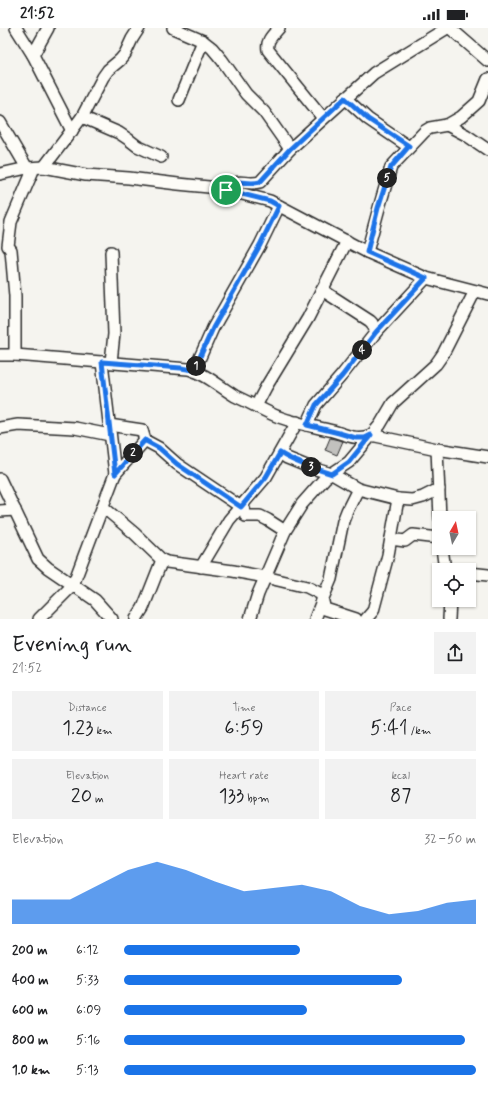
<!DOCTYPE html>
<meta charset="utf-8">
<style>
:root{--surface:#fff;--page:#f2f2f2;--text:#202124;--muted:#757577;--accent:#1a73e8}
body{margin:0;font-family:Mynerve,sans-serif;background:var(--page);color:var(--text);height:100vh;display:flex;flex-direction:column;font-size:15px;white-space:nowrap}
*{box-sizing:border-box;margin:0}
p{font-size:13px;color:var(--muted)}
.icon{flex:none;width:22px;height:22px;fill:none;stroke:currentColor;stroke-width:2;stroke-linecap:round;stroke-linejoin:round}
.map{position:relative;height:591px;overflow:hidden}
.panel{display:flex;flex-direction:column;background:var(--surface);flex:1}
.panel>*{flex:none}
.needle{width:26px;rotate:9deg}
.fabs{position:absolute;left:432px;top:483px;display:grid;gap:8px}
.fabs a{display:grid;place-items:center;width:44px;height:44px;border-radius:0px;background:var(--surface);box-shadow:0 1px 3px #0004;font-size:20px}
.pin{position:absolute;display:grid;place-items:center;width:34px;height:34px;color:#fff;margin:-17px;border:2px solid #fff;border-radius:50%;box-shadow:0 1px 4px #0007}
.km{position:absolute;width:20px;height:20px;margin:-10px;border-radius:50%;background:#222;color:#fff;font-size:11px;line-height:20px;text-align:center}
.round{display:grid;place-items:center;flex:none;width:42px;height:42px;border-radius:0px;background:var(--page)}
.summary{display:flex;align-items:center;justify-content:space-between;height:68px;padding:0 12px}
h1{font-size:22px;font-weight:600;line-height:30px}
.stats{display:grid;grid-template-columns:repeat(3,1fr);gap:6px;height:68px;padding:4px 12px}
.stats div{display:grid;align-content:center;border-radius:0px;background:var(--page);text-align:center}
.stats b{font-size:20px;font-weight:600}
.stats small{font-size:11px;font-weight:400}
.stats p{font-size:11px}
.chart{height:112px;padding:8px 12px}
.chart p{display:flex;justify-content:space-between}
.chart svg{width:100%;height:72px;margin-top:4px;fill:var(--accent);opacity:.7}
ul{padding:0 12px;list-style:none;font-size:13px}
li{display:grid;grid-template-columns:64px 48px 1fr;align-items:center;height:30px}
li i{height:10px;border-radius:5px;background:var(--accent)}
.status{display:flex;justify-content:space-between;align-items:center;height:28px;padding:0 20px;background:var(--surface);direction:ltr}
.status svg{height:11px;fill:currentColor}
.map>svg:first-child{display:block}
</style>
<div class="status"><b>21:52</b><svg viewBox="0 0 49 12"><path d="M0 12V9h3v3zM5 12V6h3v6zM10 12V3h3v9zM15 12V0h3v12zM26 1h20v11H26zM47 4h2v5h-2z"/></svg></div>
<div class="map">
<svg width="488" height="591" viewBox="0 0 488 591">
<rect width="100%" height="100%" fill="#f5f4ef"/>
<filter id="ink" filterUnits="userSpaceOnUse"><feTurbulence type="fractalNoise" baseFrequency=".025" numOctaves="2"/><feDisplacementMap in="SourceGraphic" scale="8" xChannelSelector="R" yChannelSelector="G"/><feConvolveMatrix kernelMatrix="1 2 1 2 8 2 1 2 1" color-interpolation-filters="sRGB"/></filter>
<g filter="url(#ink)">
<!-- building -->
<path fill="#c2c1be" stroke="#2b2b2b" d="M330,410L343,413L337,427L325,422Z"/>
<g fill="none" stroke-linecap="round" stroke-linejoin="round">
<!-- minor casing -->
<g stroke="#2b2b2b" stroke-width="14">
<g id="minor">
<path d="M16,0L33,27L72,103"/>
<path d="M173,0L203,13L212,20L222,32L246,66L264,84L290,121"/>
<path d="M279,0C273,7 266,12 268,22L323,90"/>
<path d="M450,0L488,33"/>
<path d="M33,27L48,0"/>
<path d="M345,70L368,91L409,119"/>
<path d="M179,72L203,13"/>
<path d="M82,89L119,105L128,111L137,118L161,129"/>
<path d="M0,94L27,140"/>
<path d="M447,97L466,107L488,122"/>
<path d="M44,139L82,89L103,49L108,42L120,32L125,26L132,11L139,0"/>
<path d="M0,146L27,140L44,139L86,147L129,150L178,156L219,160L270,173L367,224L426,250L488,266"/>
<path d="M226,162C237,148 245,158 260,154L290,121L374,45L447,0"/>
<path d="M367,224L379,180L391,139L425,103L430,100L447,97L461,89L479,73L488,51"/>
<path d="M322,262L370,293L372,295L376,304"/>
<path d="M0,327H15L188,341C205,345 220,359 235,368C248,374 261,381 274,387C292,395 313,398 333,403C347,407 357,413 371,407L437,421L488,429"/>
<path d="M15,327V268L11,222L8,218L11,194L34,140"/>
<path d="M111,334L114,306L111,224"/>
<path d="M194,343L213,300L260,217L279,178"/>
<path d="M256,378L266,359L308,290L347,213"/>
<path d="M109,397L142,402L145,412L146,413L159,420L177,436L241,479L244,481L246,488H260L268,492L285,503"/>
<path d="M307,397L316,377L342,347L376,304L426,250"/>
<path d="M0,400L18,397L75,400L110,407"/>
<path d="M437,421L440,490"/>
<path d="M280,425L287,430L309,439L332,446L358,461L398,471L412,472L423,469L439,461"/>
<path d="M115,446L145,412"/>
<path d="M0,451L38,531L48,540L95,572L112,591"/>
<path d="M103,479L134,505L162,532L167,534L233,543L265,549L307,559L321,566C323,571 323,577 325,581L356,591"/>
<path d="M0,483L15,482"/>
<path d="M391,511L405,513L413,507L439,510"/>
<path d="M442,520L445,542"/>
<path d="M201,539L229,492L266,449L297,394"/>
<path d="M469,545L488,547"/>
<path d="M39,591L73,557L115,446L102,334"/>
<path d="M136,591L143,580L162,532"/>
<path d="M250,591L258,566L285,503L302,476L325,450L349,434L380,397L393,375L436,336L443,326L475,263"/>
<path d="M315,591L323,570L331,551L343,493L347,483L358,461"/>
<path d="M366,591L373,583L388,527L398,471"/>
<path d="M449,591L450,572"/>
</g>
</g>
<!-- minor -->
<use href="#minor" stroke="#fdfcf7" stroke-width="11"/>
</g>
</g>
<g fill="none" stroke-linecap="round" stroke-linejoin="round" filter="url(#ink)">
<!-- route casing -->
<g stroke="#fff" stroke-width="8">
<path id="route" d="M345,70L368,91L409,118L391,139L378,180L367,224L426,250L376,304L342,348L316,377L307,397L339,405L356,410H365L371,407L349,434L332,446C314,440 295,435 280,425L266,449L241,479L177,436L159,420L146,413L145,412L115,446L102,334L181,340L194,342L213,300L260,217L279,178L270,173L226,162C237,148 245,158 260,154L290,121Z"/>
</g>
<!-- route -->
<use href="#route" stroke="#1a73e8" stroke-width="5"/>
</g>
</svg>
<div class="fabs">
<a><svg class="needle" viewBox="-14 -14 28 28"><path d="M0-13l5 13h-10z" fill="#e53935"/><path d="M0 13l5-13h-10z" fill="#757577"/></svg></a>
<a><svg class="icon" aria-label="locate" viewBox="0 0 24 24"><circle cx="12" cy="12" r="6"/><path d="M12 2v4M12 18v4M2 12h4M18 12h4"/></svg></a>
</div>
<div class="pin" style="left:226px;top:162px;background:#1e9e55"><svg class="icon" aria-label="arrive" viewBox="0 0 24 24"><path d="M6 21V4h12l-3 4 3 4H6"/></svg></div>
<b class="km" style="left:196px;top:338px">1</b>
<b class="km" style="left:133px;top:425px">2</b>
<b class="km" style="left:311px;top:439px">3</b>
<b class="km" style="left:362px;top:322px">4</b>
<b class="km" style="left:387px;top:150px">5</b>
</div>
<section class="panel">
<div class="summary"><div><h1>Evening run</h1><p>21:52</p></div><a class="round"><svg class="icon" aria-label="share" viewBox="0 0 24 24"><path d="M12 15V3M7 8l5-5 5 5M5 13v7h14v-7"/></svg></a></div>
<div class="stats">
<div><p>Distance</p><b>1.23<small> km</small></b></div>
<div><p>Time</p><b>6:59</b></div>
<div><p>Pace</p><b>5:41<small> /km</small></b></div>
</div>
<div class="stats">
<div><p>Elevation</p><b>20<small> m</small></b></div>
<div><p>Heart rate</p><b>133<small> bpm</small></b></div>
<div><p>kcal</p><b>87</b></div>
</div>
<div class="chart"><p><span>Elevation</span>32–50 m</p>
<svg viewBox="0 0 160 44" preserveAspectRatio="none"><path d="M0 44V29L10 29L20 29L30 20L40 11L50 6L60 11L70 18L80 24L90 22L100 20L110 24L120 33L130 38L140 36L150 31L160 29V44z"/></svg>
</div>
<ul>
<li><b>200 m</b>6:12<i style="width:50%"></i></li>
<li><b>400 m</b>5:33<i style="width:79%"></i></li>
<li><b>600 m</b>6:09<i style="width:52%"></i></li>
<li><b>800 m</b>5:16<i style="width:97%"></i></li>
<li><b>1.0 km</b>5:13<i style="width:100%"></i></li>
</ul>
</section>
